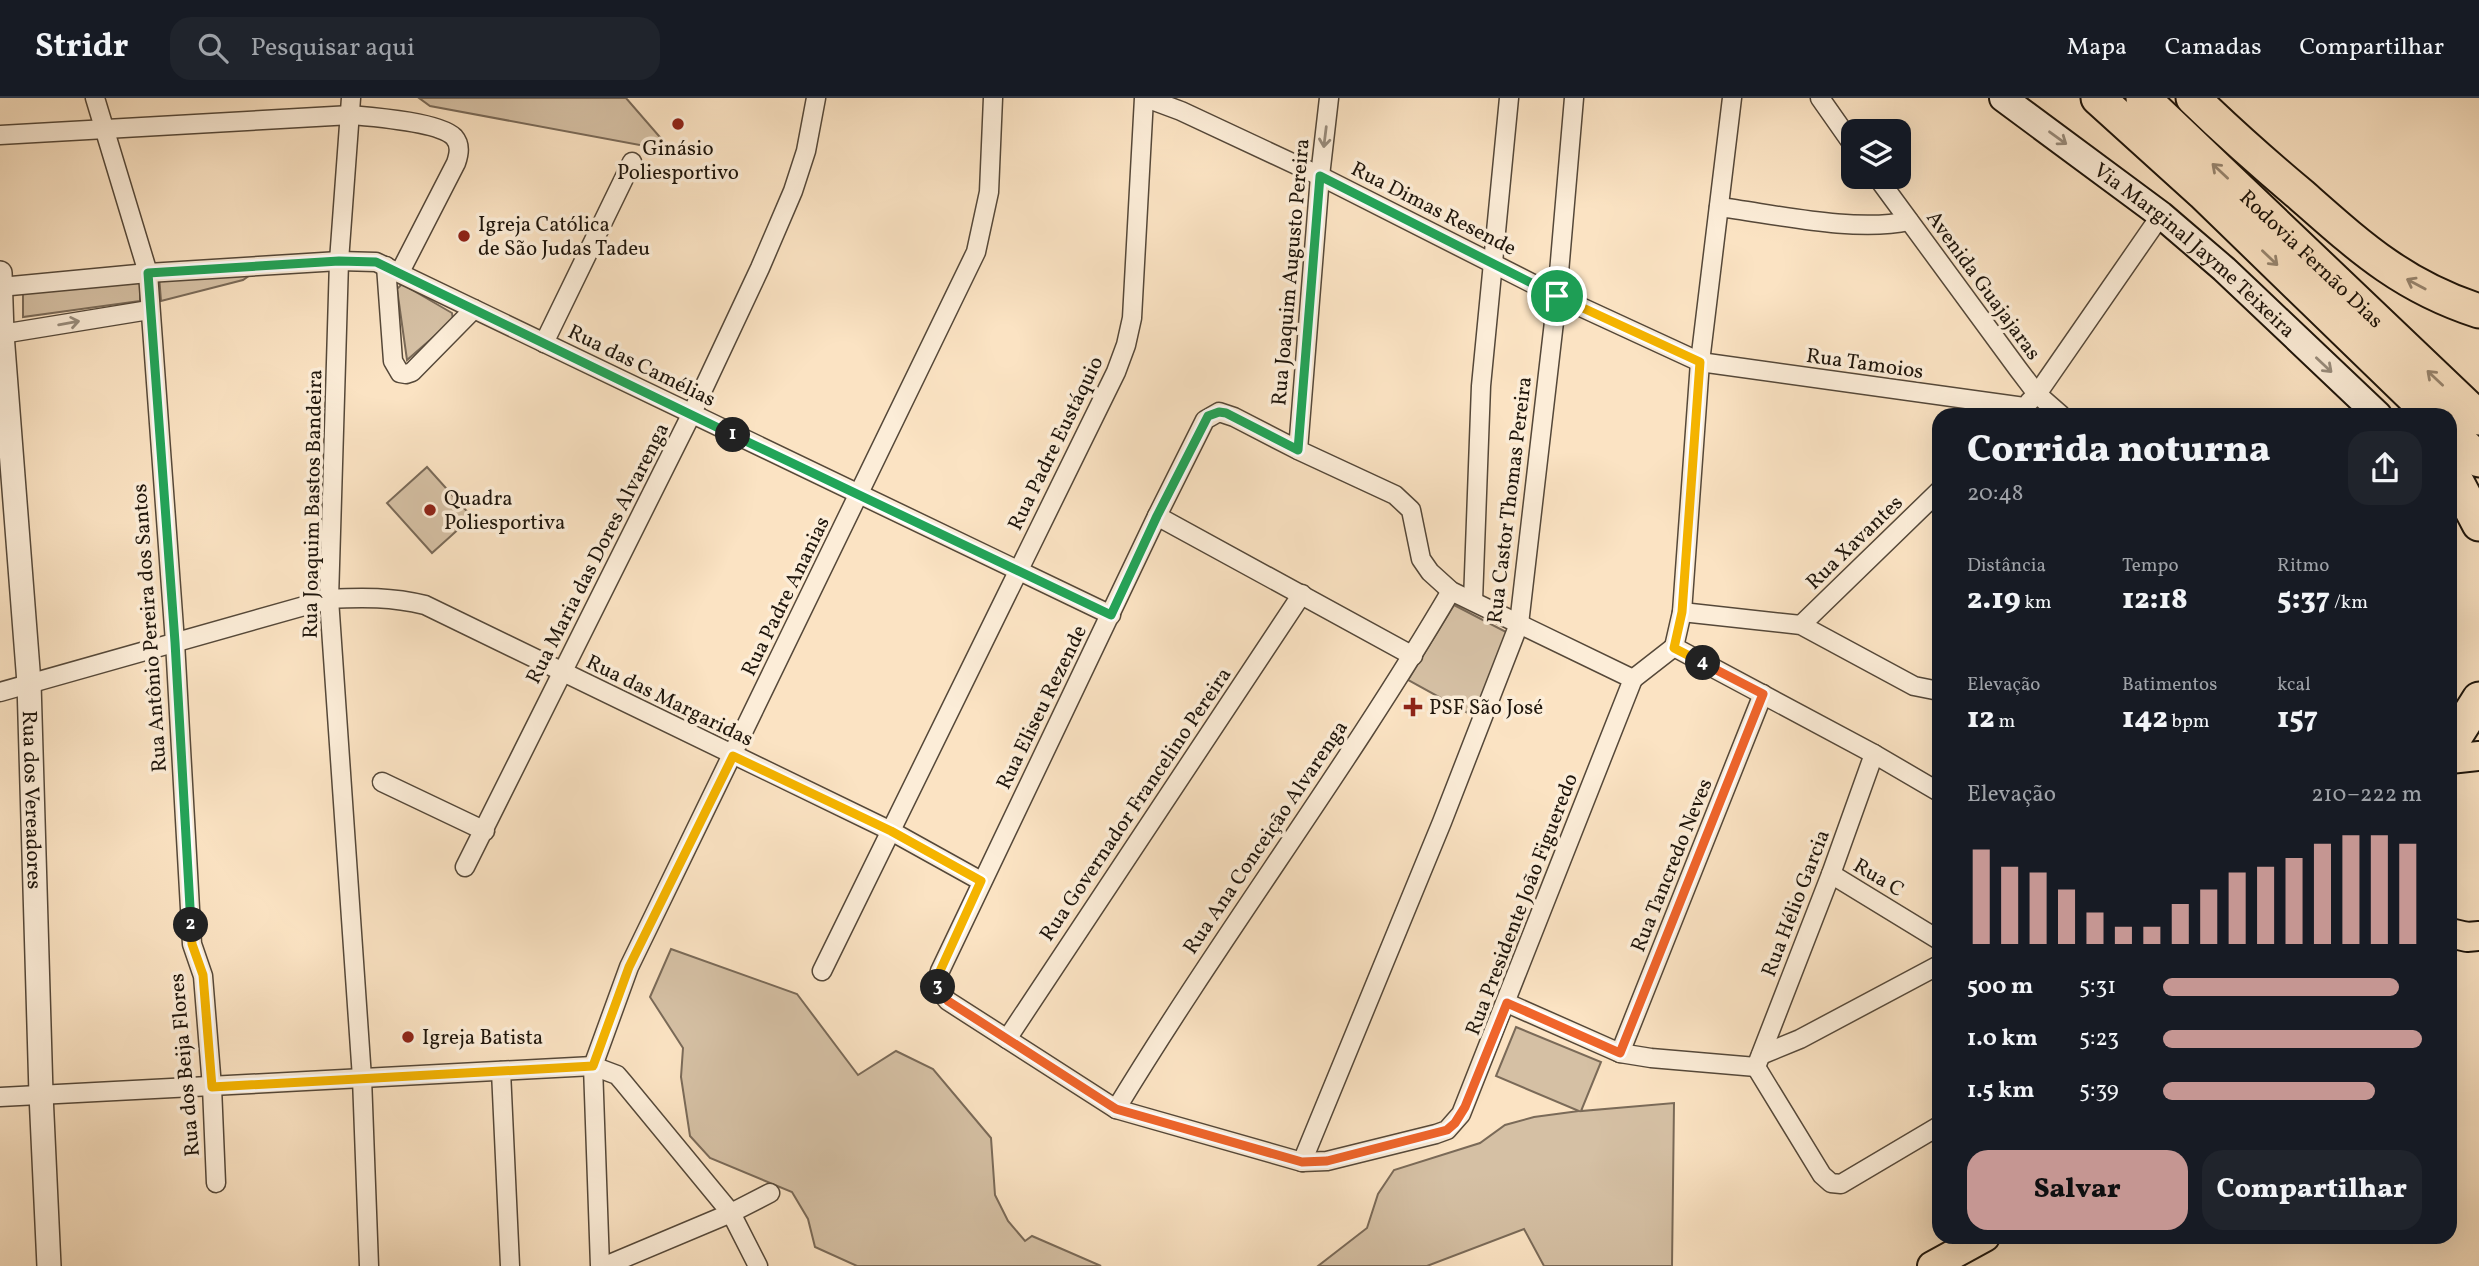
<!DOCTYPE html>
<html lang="pt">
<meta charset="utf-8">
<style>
:root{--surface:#171b24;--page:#20242c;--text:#f1f3f6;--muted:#9ea1a6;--line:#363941;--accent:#c59692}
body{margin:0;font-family:Vollkorn,serif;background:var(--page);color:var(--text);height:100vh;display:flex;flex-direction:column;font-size:26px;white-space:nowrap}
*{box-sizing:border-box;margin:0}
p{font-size:23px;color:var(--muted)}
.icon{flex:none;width:38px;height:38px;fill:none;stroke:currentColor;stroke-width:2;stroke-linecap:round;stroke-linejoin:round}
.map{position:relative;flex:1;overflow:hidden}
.sheet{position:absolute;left:1932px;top:310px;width:525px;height:836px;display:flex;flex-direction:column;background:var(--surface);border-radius:21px;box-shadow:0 7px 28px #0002}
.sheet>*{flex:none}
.tools{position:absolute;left:1841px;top:21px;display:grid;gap:14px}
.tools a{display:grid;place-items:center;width:70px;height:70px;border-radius:14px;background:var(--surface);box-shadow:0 7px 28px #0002;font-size:35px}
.pin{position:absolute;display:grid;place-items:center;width:60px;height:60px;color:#fff;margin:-30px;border:4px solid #fff;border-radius:50%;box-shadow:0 2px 7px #0007}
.km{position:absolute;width:35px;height:35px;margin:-18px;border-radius:50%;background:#222;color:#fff;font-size:19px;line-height:35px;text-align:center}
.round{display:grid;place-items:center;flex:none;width:74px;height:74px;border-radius:21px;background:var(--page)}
.summary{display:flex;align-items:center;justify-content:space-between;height:119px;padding:0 35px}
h1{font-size:38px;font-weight:800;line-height:52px}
.metrics{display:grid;grid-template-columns:repeat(3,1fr);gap:10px;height:119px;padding:7px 35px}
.metrics div{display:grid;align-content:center}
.metrics b{font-size:30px;font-weight:800}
.metrics small{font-size:19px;font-weight:400}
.metrics p{font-size:19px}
.chart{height:196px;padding:14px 35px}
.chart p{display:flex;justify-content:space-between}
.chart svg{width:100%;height:126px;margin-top:7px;stroke:var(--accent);stroke-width:6}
.primary-button{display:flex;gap:14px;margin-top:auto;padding:14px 35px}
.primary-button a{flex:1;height:80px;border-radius:21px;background:var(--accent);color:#111;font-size:28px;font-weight:800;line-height:80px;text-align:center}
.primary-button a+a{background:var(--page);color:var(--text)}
ul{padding:0 35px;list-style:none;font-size:23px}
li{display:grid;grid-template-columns:112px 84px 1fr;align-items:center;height:52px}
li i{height:18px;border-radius:9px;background:var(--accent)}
header{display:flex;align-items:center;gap:42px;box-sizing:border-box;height:98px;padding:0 35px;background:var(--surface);border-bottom:2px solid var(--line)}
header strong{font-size:33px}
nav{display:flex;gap:38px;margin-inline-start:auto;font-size:24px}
.search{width:490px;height:63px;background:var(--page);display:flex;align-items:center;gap:18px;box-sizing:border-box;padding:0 24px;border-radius:21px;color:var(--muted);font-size:26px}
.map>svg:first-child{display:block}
</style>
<header>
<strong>Stridr</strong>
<div class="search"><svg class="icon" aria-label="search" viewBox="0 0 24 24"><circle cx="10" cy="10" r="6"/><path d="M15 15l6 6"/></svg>Pesquisar aqui</div>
<nav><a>Mapa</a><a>Camadas</a><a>Compartilhar</a></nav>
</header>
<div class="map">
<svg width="2479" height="1168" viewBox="0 0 2479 1168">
<rect width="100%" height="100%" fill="#fbe3c3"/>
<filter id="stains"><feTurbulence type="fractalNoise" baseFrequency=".00286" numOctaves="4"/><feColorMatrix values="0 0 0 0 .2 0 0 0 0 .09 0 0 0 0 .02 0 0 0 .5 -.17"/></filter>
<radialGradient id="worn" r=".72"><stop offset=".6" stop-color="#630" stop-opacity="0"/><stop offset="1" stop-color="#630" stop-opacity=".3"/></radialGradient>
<!-- green -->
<g fill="#d5c0a4" stroke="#7a6a58" stroke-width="2">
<path d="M419,0H626L672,53L430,8Z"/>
<path d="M253,175L243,182L161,203L159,178Z"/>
<path d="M140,182V203L23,219V195Z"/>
<path d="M402,186L452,215L453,222L407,262L397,191Z"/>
<path d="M427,369L472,419L432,455L387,405Z"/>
<path d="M1454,507L1510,536L1477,620L1408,582Z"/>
<path d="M671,851L797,896L858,977L896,953L933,971L991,1040L995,1097L1008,1123L1025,1143L1032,1138L1101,1168H857L815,1149L808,1121L792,1094L710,1060L690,1038L681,979L683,950L650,899Z"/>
<path d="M1516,929L1601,964L1581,1013L1674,1005L1672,1168H1544L1524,1131L1427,1168H1318L1367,1130L1378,1096L1394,1072L1480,1045L1505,1027L1534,1019L1579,1013L1496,978Z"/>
</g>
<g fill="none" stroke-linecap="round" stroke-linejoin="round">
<!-- minor casing -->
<g stroke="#554839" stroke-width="21">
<g id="minor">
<path d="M95,0L148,175L175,544L192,846L203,878L212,989L216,1085"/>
<path d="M351,0L339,163L329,501L362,980L369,1168"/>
<path d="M1146,0L1181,13L1320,78L1557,198L1700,264L2024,309"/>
<path d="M1820,0L1853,47"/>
<path d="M0,37L351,17C373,19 439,24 454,39C461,47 459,56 456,65L400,174"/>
<path d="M1877,79L2018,271L2037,296L2061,317"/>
<path d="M1719,109C1774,116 1855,135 1909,123"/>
<path d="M386,168L393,263L400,275L406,276L412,274L474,211"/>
<path d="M0,189L148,175L339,163L376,164L1111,517"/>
<path d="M2,236L149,212"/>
<path d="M544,245L632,64"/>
<path d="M2029,304L2037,296L2161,117"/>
<path d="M1219,314L1234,319L1298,352L1395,397L1411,412L1421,461L1430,474L1451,493L1633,581L1461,1016L1447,1032L1436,1036L1327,1063L1302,1064L1116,1011L948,903C939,893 935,886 940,873L1157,418L1205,322Z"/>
<path d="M1298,352L1320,78L1329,0"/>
<path d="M1157,418L1413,558"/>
<path d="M1473,503L1481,288L1509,0"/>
<path d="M1682,514L1801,527L1914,588L1939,593"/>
<path d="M1801,527L1939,393"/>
<path d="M1674,549L1682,514L1700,264L1732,0"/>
<path d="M1674,549L1874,656L1939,694"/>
<path d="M1633,581L1674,549"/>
<path d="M0,594L329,501C363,499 392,499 425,507L891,733L981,783"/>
<path d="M382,684L485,733"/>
<path d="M465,769L691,317L760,170L793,93L806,53L816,0"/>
<path d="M1831,776L1939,842"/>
<path d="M822,873L1116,274L1126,247L1132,220L1144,0"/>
<path d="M1507,905L1620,955L1651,960L1756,969"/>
<path d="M1007,941L1302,496"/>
<path d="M1620,955L1763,596"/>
<path d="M1761,957L1800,941L1939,867"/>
<path d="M1756,969L1831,776L1874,656"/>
<path d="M1756,969L1822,1077L1831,1085L1841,1086L1939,1028"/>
<path d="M501,973L510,1168"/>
<path d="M0,999L593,968L617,977L623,984L731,1115L758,1168"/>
<path d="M1116,1011C1223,835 1347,670 1451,493"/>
<path d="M1302,1064L1442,724L1519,526L1557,198L1574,0"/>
<path d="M600,1168L593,968L629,869L976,154L989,94L993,0"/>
<path d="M605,1168L731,1115L770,1095"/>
</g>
</g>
<!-- tertiary casing -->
<g stroke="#554839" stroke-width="26">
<g id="tertiary">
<path id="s1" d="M0,175L2,236L29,585L41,996L49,1168"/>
</g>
</g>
<!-- secondary casing -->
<g stroke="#1e150b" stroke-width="30">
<g id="secondary">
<path id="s2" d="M2003,0L2161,117L2224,171L2378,317"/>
</g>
</g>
<!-- primary casing -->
<g stroke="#1e150b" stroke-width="32">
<g id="primary">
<path d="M2450,661L2479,658"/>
<path d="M2450,835L2467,839L2479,838"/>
<path d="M1932,1168L1985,1139"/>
</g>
</g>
<!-- motorway casing -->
<g stroke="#1e150b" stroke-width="37">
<g id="motorway">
<path d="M2098,0L2203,95L2432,317"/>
<path id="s3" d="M2143,0L2479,320"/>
<path d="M2193,0C2228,34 2264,66 2301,97C2360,149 2402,188 2479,213"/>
<path d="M2450,334L2479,362"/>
<path d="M2450,371L2479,426"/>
<path d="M2450,647L2479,601"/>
</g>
</g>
<!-- minor -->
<use href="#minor" stroke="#fcedd8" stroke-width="18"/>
<!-- tertiary -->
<use href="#tertiary" stroke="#fcedd8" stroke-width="23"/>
<!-- secondary -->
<use href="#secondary" stroke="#fcedd8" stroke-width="26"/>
<!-- primary -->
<use href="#primary" stroke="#fbe3c3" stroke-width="28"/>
<!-- motorway -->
<use href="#motorway" stroke="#fbe3c3" stroke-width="33"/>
</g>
<!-- one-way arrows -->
<defs><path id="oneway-shaft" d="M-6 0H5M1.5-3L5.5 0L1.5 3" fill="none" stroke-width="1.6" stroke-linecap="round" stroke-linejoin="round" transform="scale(1.75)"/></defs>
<g stroke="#988c7c">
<use href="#oneway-shaft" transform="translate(1325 39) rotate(97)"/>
<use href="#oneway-shaft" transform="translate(2058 40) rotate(36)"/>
<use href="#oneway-shaft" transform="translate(69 225) rotate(-10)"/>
<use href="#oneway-shaft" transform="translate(2324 267) rotate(43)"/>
</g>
<g stroke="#988670">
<use href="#oneway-shaft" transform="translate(2220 73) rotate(-137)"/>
<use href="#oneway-shaft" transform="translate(2270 160) rotate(44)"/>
<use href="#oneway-shaft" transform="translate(2416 186) rotate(-152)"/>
<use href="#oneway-shaft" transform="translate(2435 280) rotate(-137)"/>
</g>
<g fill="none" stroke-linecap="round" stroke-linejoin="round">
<!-- split-1 casing -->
<g stroke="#fff" stroke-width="14">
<path id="split-1" d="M733,337L1111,517L1157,418L1208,318L1219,314L1226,315L1298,352L1320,78L1557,198"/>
</g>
<!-- split-2 casing -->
<g stroke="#fff" stroke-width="14">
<path id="split-2" d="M191,827L175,544L148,175L339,163L376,164L733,337"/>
</g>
<!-- split-3 casing -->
<g stroke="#fff" stroke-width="14">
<path id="split-3" d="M191,827L192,846L203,877L212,989L593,968L629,869L733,658L891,733L981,783L940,873L938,889"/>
</g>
<!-- split-4 casing -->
<g stroke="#fff" stroke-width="14">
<path id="split-4" d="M938,889L948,903L1116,1011L1302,1064L1327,1063L1447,1032L1455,1025L1465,1009L1507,905L1620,955L1763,596L1703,565"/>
</g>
<!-- split-5 casing -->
<g stroke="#fff" stroke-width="14">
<path id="split-5" d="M1557,198L1700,264L1682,514L1674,550L1703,565"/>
</g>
<!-- split-1 -->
<use href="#split-1" stroke="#22a559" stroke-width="9"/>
<!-- split-2 -->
<use href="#split-2" stroke="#22a559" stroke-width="9"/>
<!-- split-3 -->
<use href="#split-3" stroke="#f5b400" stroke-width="9"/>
<!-- split-4 -->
<use href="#split-4" stroke="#f0652b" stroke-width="9"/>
<!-- split-5 -->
<use href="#split-5" stroke="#f5b400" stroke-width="9"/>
</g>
<!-- markers -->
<g fill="#8f2418" stroke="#fcedd8" stroke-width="2.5">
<circle cx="678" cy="26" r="7"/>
<circle cx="464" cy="138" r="7"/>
<circle cx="430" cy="412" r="7"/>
<path d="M1409.5 598.5h7v7h7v7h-7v7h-7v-7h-7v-7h7z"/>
<circle cx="408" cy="939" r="7"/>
</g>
<g text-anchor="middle" stroke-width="7" stroke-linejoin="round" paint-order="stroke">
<!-- poi labels -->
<g font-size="21" fill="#1e150b" stroke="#fcedd8" text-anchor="start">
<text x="678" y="57" text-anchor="middle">Ginásio<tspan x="678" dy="24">Poliesportivo</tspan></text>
<text x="478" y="133">Igreja Católica<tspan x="478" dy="24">de São Judas Tadeu</tspan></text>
<text x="444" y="407">Quadra<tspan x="444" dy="24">Poliesportiva</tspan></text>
<text x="1429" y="616">PSF São José</text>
<text x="422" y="946">Igreja Batista</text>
</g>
<!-- street labels -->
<g font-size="21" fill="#1e150b" stroke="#fcedd8">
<text transform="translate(1434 110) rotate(27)" y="7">Rua Dimas Resende</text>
<text dy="7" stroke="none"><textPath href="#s2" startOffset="245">Via Marginal Jayme Teixeira</textPath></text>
<text dy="7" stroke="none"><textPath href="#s3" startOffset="233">Rodovia Fernão Dias</textPath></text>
<text transform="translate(1290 174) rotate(-85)" y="7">Rua Joaquim Augusto Pereira</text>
<text transform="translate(1984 187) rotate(54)" y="7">Avenida Guajajaras</text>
<text transform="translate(1865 265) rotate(8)" y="7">Rua Tamoios</text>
<text transform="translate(642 267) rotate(26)" y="7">Rua das Camélias</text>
<text transform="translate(1055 345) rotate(-64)" y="7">Rua Padre Eustáquio</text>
<text transform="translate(1509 402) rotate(-83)" y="7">Rua Castor Thomas Pereira</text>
<text transform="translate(312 406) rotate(-89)" y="7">Rua Joaquim Bastos Bandeira</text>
<text transform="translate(1854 444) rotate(-44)" y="7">Rua Xavantes</text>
<text transform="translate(597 455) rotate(-63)" y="7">Rua Maria das Dores Alvarenga</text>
<text transform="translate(785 498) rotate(-64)" y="7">Rua Padre Ananias</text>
<text transform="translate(149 530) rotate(-94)" y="7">Rua Antônio Pereira dos Santos</text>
<text transform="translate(670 602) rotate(26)" y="7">Rua das Margaridas</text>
<text transform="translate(1041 609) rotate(-64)" y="7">Rua Eliseu Rezende</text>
<text dy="7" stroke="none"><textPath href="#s1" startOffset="528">Rua dos Vereadores</textPath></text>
<text transform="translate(1135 706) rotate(-56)" y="7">Rua Governador Francelino Pereira</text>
<text transform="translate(1265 739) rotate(-56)" y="7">Rua Ana Conceição Alvarenga</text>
<text transform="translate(1671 767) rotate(-68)" y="7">Rua Tancredo Neves</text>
<text transform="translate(1879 779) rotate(31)" y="7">Rua C</text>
<text transform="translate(1795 805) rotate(-69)" y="7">Rua Hélio Garcia</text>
<text transform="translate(1521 806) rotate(-69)" y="7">Rua Presidente João Figueredo</text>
<text transform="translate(184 967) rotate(-95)" y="7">Rua dos Beija Flores</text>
</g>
</g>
<rect width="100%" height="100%" filter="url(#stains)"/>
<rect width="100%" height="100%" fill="url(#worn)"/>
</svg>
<div class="tools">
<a><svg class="icon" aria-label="layers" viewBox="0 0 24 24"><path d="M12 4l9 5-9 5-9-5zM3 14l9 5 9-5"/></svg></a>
</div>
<div class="pin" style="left:1557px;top:198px;background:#1e9e55"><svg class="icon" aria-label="arrive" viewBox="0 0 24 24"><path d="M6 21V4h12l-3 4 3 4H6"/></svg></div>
<b class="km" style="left:733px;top:337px">1</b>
<b class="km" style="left:191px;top:827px">2</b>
<b class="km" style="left:938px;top:889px">3</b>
<b class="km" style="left:1703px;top:565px">4</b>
<section class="sheet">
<div class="summary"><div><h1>Corrida noturna</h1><p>20:48</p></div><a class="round"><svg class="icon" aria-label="share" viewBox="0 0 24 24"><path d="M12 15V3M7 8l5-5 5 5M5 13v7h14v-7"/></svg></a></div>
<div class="metrics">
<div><p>Distância</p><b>2.19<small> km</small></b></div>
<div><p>Tempo</p><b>12:18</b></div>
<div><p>Ritmo</p><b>5:37<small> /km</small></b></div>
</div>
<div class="metrics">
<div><p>Elevação</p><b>12<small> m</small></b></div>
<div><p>Batimentos</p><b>142<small> bpm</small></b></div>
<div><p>kcal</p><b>157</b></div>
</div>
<div class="chart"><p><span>Elevação</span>210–222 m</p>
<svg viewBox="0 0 160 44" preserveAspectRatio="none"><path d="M5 44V11M15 44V17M25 44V19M35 44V25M45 44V33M55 44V38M65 44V38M75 44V30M85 44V25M95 44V19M105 44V17M115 44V14M125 44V9M135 44V6M145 44V6M155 44V9"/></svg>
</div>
<ul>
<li><b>500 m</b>5:31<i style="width:91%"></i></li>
<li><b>1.0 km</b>5:23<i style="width:100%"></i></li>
<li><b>1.5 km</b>5:39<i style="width:82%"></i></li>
</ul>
<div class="primary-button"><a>Salvar</a><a>Compartilhar</a></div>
</section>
</div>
